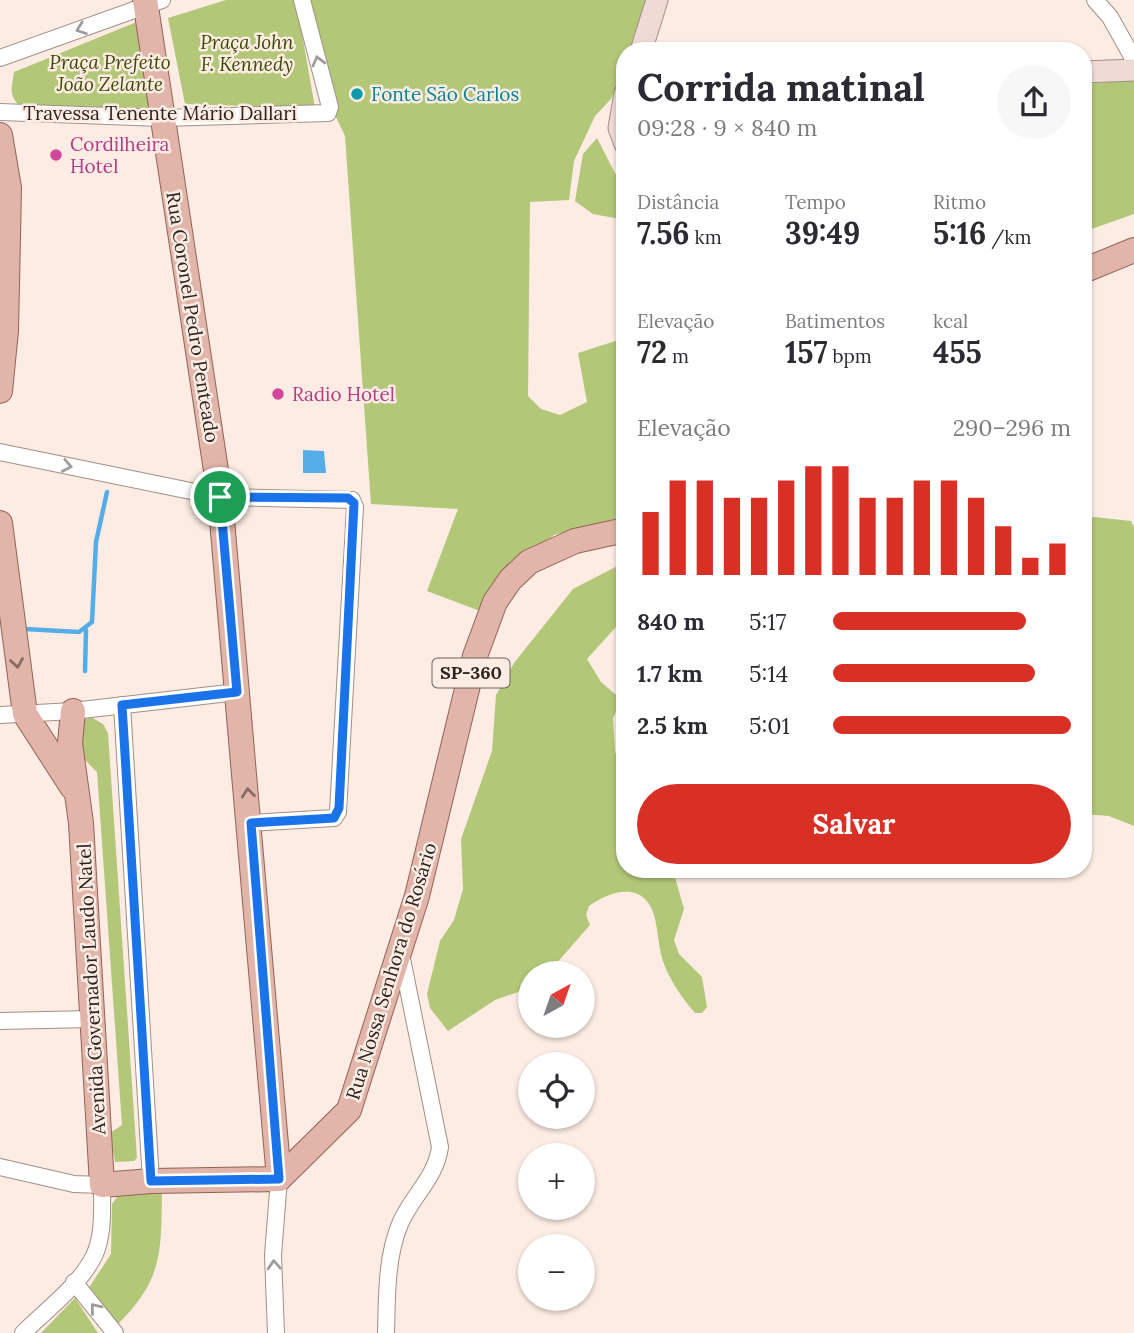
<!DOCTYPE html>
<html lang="pt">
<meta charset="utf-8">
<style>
:root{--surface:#fff;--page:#f7f7f7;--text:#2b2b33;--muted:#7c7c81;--accent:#d93025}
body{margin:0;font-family:Lora,serif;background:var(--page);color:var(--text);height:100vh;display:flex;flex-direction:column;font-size:26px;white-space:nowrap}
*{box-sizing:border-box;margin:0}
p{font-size:23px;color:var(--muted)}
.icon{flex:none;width:38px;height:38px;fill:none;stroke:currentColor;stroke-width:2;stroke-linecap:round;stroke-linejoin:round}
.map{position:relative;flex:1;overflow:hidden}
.details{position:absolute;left:616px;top:42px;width:476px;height:836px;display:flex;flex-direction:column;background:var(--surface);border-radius:28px;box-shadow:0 2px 5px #0004}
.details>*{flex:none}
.needle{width:46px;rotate:40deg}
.buttons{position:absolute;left:518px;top:961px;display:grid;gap:14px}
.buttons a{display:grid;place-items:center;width:77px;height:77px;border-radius:50%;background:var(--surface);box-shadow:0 2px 5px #0004;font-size:35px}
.pin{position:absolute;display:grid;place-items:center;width:60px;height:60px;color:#fff;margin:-30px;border:4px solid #fff;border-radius:50%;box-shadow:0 2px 7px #0007}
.round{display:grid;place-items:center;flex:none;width:74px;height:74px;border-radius:37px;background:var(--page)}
.headline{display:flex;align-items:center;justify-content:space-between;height:119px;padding:0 21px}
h1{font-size:38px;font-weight:800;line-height:52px}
.metrics{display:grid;grid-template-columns:repeat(3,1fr);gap:10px;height:119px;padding:7px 21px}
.metrics div{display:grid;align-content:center}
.metrics b{font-size:30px;font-weight:800}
.metrics small{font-size:19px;font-weight:400}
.metrics p{font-size:19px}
.chart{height:196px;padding:14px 21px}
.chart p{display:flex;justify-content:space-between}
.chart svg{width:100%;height:126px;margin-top:7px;stroke:var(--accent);stroke-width:6}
.action{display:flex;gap:14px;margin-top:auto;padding:14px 21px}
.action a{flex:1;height:80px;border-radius:42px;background:var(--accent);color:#fff;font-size:28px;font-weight:800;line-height:80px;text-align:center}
ul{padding:0 21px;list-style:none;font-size:23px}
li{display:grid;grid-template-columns:112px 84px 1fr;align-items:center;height:52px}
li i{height:18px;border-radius:9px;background:var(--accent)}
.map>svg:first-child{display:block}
</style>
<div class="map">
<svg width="1134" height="1333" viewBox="0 0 1134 1333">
<rect width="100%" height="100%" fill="#fcece3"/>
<!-- green -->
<g fill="#b3c778">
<path d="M226,0H296L315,108L185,104L168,18Z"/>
<path d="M307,0H647L631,51H625V65L611,99L595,116L574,161L569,200L530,202L528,396L541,409L560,415L587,402L578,353L625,338V516L554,535L529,554L480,611L427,591L458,509L371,504L345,136L335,115Z"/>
<path d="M139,21L154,113L24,109C7,97 12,88 14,72Z"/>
<path d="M1134,80V214L1083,232V84Z"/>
<path d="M597,138L618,179L625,181V220L593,214L575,201L583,154Z"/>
<path d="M1094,517L1131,521L1134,527V826L1109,816L1083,814V520Z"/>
<path d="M625,562V617L587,659L601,682L622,700L613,718L615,752L625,774V870H673L684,909L674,940L679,954L702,977L707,1007L702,1013H695C682,998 668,978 662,958C658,944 658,929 654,915C644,881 611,890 589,906L586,915L590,925L548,973H530V988L495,1000L448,1031L430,1008L427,994L440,941L454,920L463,889L461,839L492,751L496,695L514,663L573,589Z"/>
<path d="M91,717L103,724L108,733L137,1158L134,1161L115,1162L110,1133L122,1125L97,772L81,756L84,720Z"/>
<path d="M162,1192C161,1254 163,1280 116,1326L88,1289L111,1254L112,1204L119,1194Z"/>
<path d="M75,1298L98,1333H41Z"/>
</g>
<!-- water -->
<path fill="#55ade8" d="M303,450L324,451L326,473H303Z"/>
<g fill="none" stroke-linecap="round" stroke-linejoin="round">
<!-- stream -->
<g stroke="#55ade8" stroke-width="4.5">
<path d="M25,629L79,632L92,622L96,542L107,492"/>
<path d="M85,671L86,630"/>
</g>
<!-- street casing -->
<g stroke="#a28f85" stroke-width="18">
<g id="street">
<path d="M1095,0L1110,17L1134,60"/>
<path d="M0,58L162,0"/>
<path d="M0,112L162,118L328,113L330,107L302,0"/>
<path d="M0,452L220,497L352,500L355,507L338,812L334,818L251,823"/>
<path d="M122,705L151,1181"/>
<path d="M0,715L73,711L237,692"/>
<path d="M0,1021L92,1019"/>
<path d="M0,1167L74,1184L102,1185C102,1208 104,1235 94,1256C79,1286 46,1310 23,1333"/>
<path d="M74,1282L115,1333"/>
<path d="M276,1333L273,1255L279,1179"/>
<path d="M386,1333C387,1298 386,1257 400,1224C411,1197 436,1178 440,1147L401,954"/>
</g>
</g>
<!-- secondary casing -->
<g stroke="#a28f85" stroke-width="23">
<g id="secondary">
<path d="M641,51L657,0"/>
<path d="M1083,72L1134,70"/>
<path d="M625,93L619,128L625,144"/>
</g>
</g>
<!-- primary casing -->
<g stroke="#946255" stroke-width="26">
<g id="primary">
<path d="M145,0L220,497L279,1179"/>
<path d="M0,135L9,188L6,331L0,391"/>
<path d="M1083,271L1134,250"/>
<path d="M0,523L25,714L72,787"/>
<path d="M73,711L70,743L81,823L102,1185L151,1181L279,1179"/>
<path d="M279,1179L349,1110L417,896L475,656L495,602L510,580L529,562L575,541L625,530"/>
</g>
</g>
<!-- street -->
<use href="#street" stroke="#fff" stroke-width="16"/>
<!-- secondary -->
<use href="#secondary" stroke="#f0dad5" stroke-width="21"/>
<!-- primary -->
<use href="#primary" stroke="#e1b5aa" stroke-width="24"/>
</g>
<!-- one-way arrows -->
<defs><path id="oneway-chevron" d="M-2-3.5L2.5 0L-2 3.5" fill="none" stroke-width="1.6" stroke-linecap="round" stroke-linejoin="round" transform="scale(1.75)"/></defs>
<g stroke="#a09c9b">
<use href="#oneway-chevron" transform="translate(81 29) rotate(160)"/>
<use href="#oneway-chevron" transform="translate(318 61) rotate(-105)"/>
<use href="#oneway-chevron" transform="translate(67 466) rotate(11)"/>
<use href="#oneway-chevron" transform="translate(274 1265) rotate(-93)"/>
<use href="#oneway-chevron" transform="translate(95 1308) rotate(-129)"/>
</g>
<g stroke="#866c65">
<use href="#oneway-chevron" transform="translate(17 663) rotate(81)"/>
<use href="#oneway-chevron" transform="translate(248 793) rotate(-96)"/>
</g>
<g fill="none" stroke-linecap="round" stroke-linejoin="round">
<!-- route casing -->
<g stroke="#fff" stroke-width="14">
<path id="route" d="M220,497L348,498L354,503L339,808L334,818L251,823L279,1179L151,1181L122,705L237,692Z"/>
</g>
<!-- route -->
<use href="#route" stroke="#1a73e8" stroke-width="9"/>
</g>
<!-- markers -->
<circle fill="#0f9aa8" stroke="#fcece3" stroke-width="2.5" cx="357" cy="94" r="7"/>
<g fill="#d1479c" stroke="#fcece3" stroke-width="2.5">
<circle cx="56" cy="155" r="7"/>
<circle cx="278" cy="394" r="7"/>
</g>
<g text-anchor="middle" stroke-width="5" stroke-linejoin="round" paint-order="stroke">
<!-- shield labels -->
<rect fill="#fcece3" stroke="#6a605a" stroke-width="2" x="432.5" y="658.5" width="77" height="29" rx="5"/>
<g font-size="18" font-weight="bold" fill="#2b2420">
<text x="471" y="679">SP-360</text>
</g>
<!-- park labels -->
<g font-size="19" font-style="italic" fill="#3c4900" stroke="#fcece3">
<text x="247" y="49">Praça John<tspan x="247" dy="22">F. Kennedy</tspan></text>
<text x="110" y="69">Praça Prefeito<tspan x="110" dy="22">João Zelante</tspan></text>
</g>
<!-- culture labels -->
<g font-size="19" fill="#0d838f" stroke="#fcece3" text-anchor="start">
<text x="371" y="101">Fonte São Carlos</text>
</g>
<!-- street labels -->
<g font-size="19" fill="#2b2420" stroke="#fcece3">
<text x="160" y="120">Travessa Tenente Mário Dallari</text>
<text transform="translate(193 317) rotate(81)" y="7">Rua Coronel Pedro Penteado</text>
<text transform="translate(391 971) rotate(-73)" y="7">Rua Nossa Senhora do Rosário</text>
<text transform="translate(91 989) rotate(-93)" y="7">Avenida Governador Laudo Natel</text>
</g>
<!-- hotel labels -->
<g font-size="19" fill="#b23c85" stroke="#fcece3" text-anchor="start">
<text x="70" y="151">Cordilheira<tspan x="70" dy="22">Hotel</tspan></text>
<text x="292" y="401">Radio Hotel</text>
</g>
</g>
</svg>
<div class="buttons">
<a><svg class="needle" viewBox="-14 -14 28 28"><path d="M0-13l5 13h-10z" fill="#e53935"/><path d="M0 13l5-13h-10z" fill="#7c7c81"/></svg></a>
<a><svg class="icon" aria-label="locate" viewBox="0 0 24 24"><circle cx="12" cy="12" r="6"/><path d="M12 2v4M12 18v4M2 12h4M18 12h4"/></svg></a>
<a>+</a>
<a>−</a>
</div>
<div class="pin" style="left:220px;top:497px;background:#1e9e55"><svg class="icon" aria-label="arrive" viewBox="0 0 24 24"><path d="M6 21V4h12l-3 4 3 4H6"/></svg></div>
<section class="details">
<div class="headline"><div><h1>Corrida matinal</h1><p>09:28 · 9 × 840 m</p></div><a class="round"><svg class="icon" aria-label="share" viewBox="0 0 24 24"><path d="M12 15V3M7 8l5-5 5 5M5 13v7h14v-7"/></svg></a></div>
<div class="metrics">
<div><p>Distância</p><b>7.56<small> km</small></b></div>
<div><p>Tempo</p><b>39:49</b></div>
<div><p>Ritmo</p><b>5:16<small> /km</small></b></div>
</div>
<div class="metrics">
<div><p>Elevação</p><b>72<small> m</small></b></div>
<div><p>Batimentos</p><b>157<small> bpm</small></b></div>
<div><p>kcal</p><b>455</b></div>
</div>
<div class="chart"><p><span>Elevação</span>290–296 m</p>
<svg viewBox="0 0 160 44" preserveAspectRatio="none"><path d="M5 44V22M15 44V11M25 44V11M35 44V17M45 44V17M55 44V11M65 44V6M75 44V6M85 44V17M95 44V17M105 44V11M115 44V11M125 44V17M135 44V27M145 44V38M155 44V33"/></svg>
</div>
<ul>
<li><b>840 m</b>5:17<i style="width:81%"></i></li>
<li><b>1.7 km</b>5:14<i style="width:85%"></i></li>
<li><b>2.5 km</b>5:01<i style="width:100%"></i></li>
</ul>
<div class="action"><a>Salvar</a></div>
</section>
</div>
